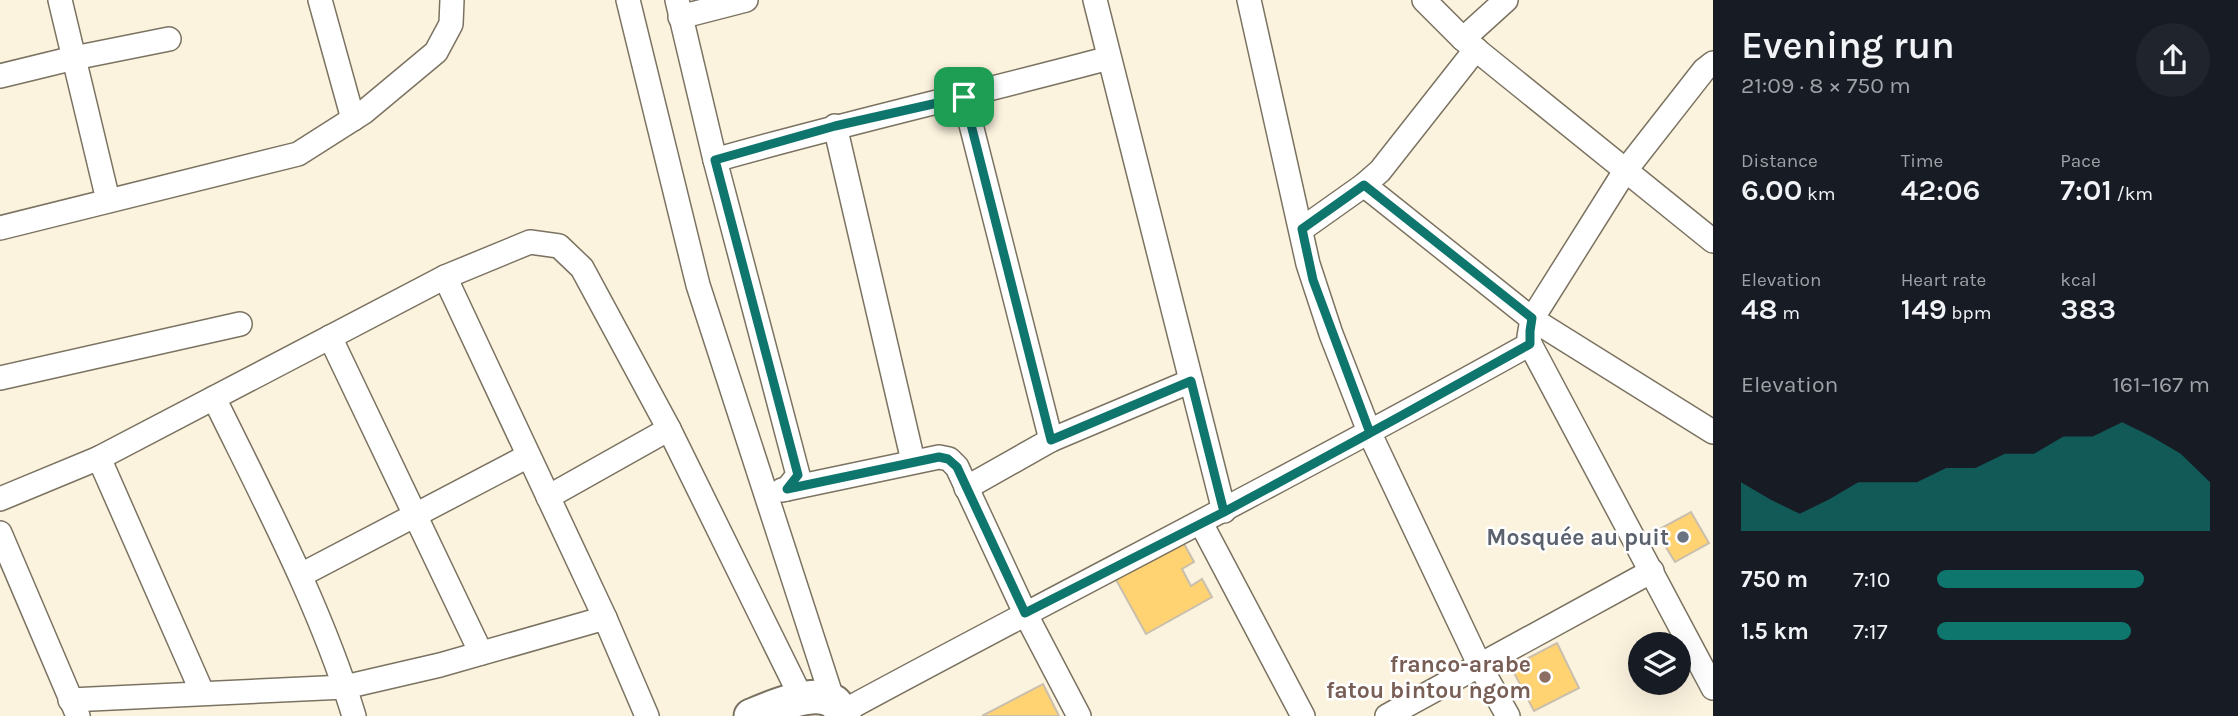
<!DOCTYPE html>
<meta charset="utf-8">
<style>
:root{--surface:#171b24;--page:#20242c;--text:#f1f3f6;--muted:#9ea1a6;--accent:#0f766e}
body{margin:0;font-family:Karla,sans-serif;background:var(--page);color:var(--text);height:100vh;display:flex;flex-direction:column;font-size:26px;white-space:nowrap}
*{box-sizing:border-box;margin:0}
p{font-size:23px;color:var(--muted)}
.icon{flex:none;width:38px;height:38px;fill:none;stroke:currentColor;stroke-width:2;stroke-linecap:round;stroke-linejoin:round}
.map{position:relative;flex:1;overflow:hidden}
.side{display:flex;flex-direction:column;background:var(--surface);width:525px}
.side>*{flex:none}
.fabs{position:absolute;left:1628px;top:632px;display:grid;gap:14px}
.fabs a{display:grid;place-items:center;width:63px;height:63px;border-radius:50%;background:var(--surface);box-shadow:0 7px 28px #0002;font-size:35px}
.pin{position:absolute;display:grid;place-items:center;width:60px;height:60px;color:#fff;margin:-30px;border-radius:14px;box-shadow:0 4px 10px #0006}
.round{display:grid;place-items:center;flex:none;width:74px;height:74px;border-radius:37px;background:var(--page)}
.overview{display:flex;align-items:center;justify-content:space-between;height:119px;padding:0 28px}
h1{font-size:38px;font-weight:600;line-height:52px}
.metrics{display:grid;grid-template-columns:repeat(3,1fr);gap:10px;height:119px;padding:7px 28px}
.metrics div{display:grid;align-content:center}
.metrics b{font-size:30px;font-weight:600}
.metrics small{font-size:19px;font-weight:400}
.metrics p{font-size:19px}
.chart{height:196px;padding:14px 28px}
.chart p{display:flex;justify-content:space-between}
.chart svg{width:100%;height:126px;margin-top:7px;fill:var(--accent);opacity:.7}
ul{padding:0 28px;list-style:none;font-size:23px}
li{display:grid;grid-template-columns:112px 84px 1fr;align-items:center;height:52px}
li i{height:18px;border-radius:9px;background:var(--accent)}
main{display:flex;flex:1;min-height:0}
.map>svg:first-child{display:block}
</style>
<main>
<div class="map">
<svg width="1713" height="716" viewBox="0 0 1713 716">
<rect width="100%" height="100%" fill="#fcf3df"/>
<!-- building -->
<g fill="#ffd272" stroke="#c9bfac" stroke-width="2">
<path d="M1691,512L1709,543L1675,562L1656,531Z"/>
<path d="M1182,540L1194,562L1182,569L1191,586L1202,579L1212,597L1146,634L1115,578Z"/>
<path d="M1557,643L1579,688L1534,711L1511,667Z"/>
<path d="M1043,684L1059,716H982Z"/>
</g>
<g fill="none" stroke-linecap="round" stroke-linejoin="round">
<!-- street casing -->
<g stroke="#7b7361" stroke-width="26">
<g id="street">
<path d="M60,0L108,200"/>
<path d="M320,0L353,119"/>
<path d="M628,0L698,285L833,701"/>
<path d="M677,0L715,160L798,475L787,489"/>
<path d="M1095,0L1224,511"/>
<path d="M1249,0L1308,264L1331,334L1370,434L1480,666L1508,716"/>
<path d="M1424,0L1463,39L1713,241"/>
<path d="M680,17L746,0"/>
<path d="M1463,39L1506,0"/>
<path d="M1713,63L1704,70L1625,171L1532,319L1529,337L1530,344L1713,688"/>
<path d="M0,76L74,58L169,39"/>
<path d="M964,97L1051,440"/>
<path d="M835,126L913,461"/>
<path d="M715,160C845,123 978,93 1109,58"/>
<path d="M1364,185L1532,319L1713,432"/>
<path d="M0,228L298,154L364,112L436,52L451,24L452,0"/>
<path d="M1302,229L1364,185L1380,171L1476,49"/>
<path d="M445,277L605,618L647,716"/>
<path d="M330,337L481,653"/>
<path d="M0,378L240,324"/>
<path d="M214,398C265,502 320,605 354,716"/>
<path d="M99,458L202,692"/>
<path d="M966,488L1051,440L1191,381"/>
<path d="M782,490L939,457L949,459L957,467L1025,613L1079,716"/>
<path d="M548,497L669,429"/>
<path d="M0,499L99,458L445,277L530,242L559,246L582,268L669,429L802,699"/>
<path d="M1201,523L1303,716"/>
<path d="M0,533L78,716"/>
<path d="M301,575L528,456"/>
<path d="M70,700L345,687L440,665L605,618"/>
<path d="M842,712C1071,588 1303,471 1530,344"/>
<path d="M1387,716L1652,571"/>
</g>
</g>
<!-- secondary casing -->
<g stroke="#7b7361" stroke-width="37">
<path id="secondary" d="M751,716C770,708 815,688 834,702C838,705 841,712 844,716"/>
</g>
<!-- street -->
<use href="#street" stroke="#fff" stroke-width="23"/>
<!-- secondary -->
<use href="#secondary" stroke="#fff" stroke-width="33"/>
</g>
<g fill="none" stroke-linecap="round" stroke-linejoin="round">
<!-- route casing -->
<g stroke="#fff" stroke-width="14">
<path id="route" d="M964,97L835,126L715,160L798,475L787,489L939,457L948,459L957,467L1025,613L1224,512L1370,433L1313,280L1302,229L1364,185L1532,318L1530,331V344C1429,401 1327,457 1224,512L1191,381L1051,440L964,97"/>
</g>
<!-- route -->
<use href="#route" stroke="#0f766e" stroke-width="9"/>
</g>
<!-- markers -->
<circle fill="#6b7280" stroke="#fff" stroke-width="2.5" cx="1683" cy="537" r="7"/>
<circle fill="#8d6e63" stroke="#fff" stroke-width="2.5" cx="1545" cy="677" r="7"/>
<g text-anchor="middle" stroke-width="5" stroke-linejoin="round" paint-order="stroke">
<!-- worship labels -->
<g font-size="23" font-weight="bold" fill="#5b616d" stroke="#fff" text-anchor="end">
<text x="1669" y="545">Mosquée au puit</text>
</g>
<!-- education labels -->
<g font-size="23" font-weight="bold" fill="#785e54" stroke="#fff" text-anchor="end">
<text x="1531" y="672">franco-arabe<tspan x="1531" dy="26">fatou bintou ngom</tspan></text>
</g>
</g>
</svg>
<div class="fabs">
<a><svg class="icon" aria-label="layers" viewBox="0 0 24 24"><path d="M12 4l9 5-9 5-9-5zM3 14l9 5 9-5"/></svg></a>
</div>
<div class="pin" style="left:964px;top:97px;background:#1e9e55"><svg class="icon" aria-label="arrive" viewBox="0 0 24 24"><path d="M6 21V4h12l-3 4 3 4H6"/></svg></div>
</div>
<section class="side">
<div class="overview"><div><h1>Evening run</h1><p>21:09 · 8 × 750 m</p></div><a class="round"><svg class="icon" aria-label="share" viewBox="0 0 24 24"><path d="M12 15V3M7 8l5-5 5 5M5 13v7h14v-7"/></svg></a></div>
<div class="metrics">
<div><p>Distance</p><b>6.00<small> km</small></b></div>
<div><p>Time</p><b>42:06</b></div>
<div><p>Pace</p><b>7:01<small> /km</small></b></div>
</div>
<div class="metrics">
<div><p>Elevation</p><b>48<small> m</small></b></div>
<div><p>Heart rate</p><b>149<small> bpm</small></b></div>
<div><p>kcal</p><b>383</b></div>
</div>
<div class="chart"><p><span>Elevation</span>161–167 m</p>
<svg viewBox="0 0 160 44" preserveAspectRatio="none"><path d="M0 44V27L10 33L20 38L30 33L40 27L50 27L60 27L70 22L80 22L90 17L100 17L110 11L120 11L130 6L140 11L150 17L160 27V44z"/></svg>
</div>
<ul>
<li><b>750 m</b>7:10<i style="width:76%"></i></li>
<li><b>1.5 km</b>7:17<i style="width:71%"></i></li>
</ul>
</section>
</main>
